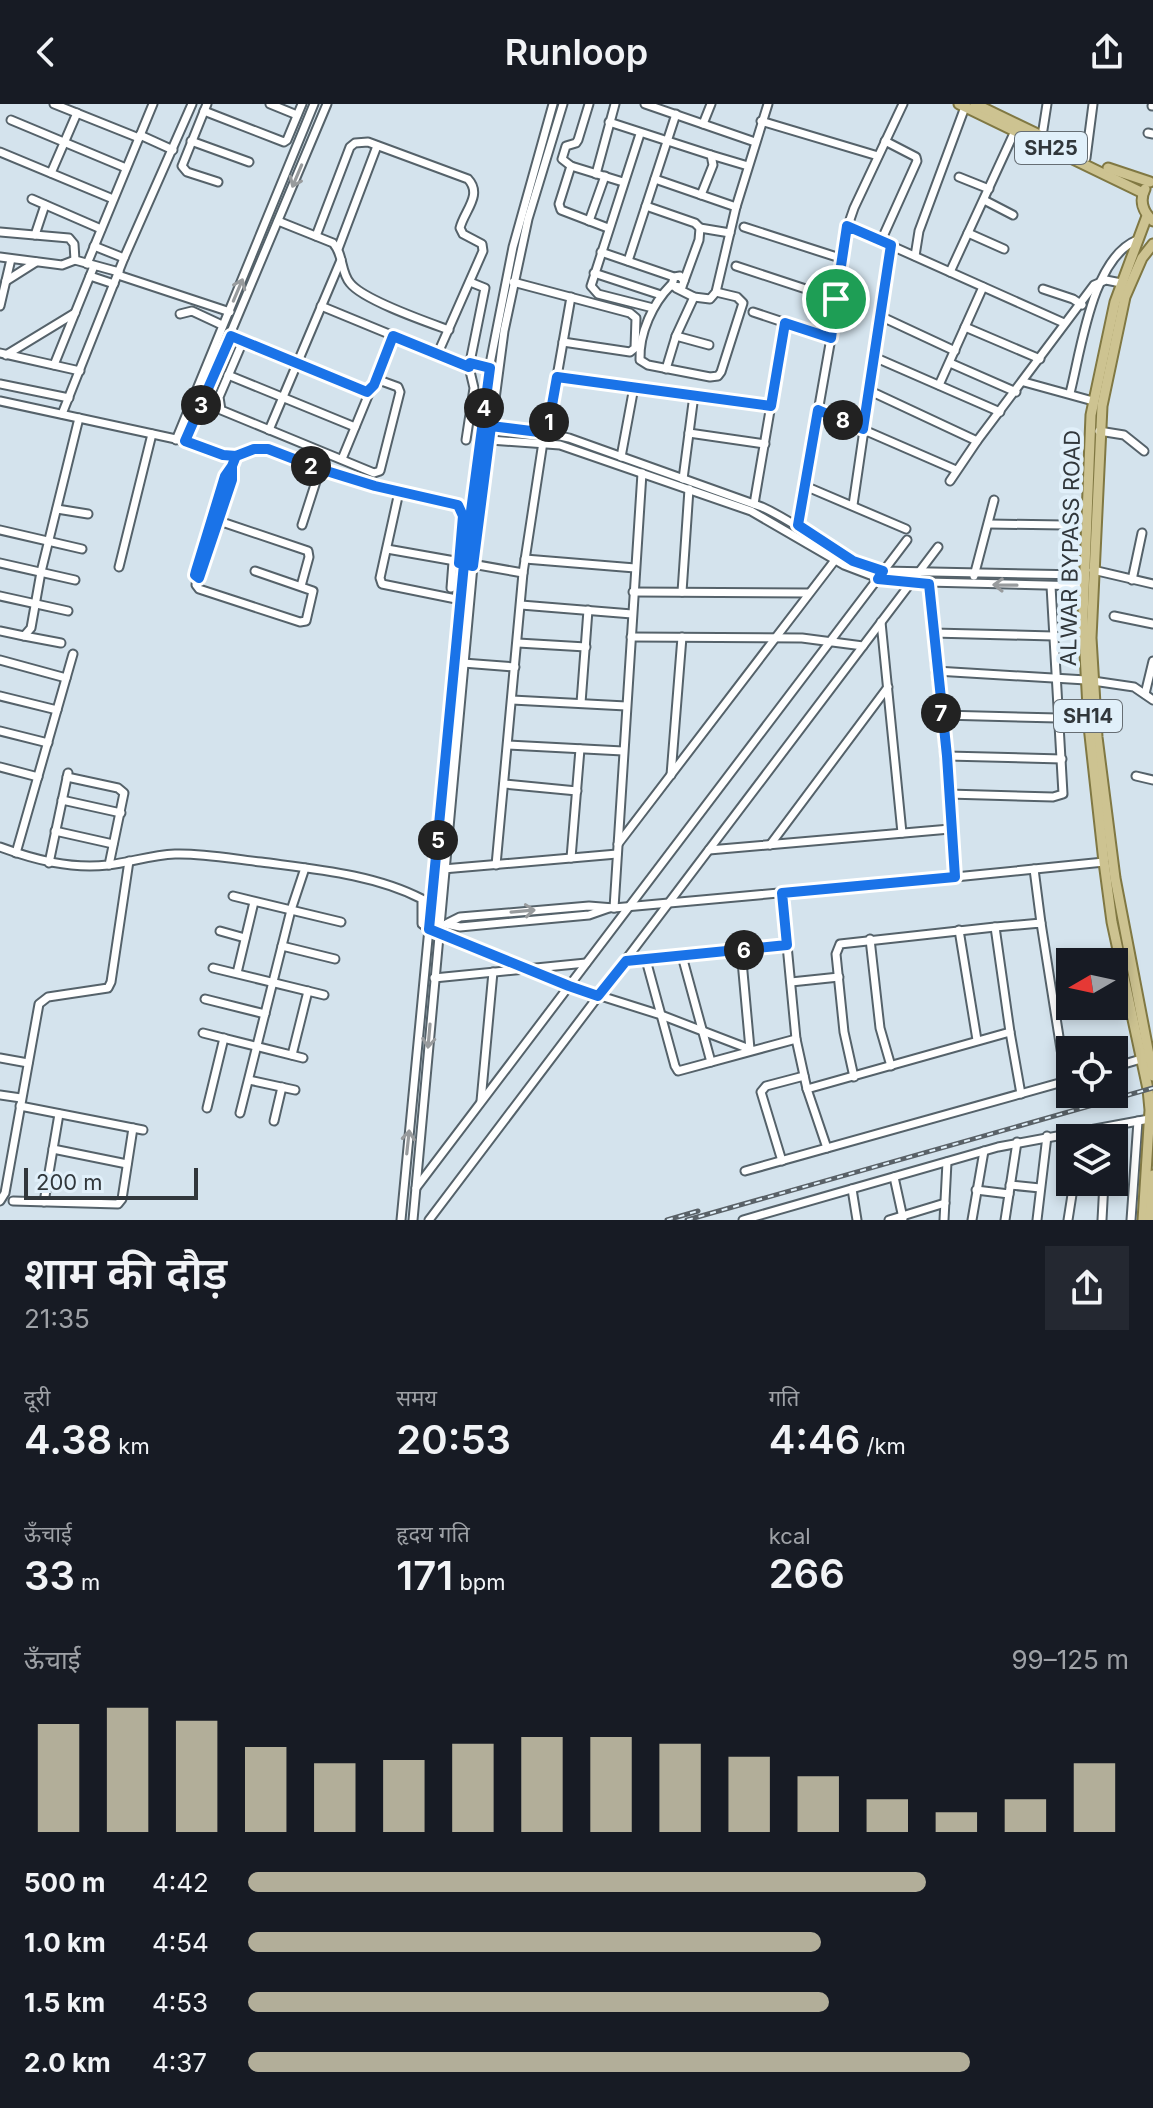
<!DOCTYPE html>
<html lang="hi">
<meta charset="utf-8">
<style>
:root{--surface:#171b24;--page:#242831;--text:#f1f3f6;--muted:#9ea1a6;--accent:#b2ae99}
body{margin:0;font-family:Inter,"Noto Sans Devanagari",sans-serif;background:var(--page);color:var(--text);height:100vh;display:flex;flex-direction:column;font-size:30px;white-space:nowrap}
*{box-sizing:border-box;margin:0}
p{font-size:26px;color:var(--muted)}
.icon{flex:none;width:44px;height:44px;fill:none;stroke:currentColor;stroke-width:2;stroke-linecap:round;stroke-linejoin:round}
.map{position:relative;height:1116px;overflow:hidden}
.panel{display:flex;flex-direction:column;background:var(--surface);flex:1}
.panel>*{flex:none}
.needle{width:52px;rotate:261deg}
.fabs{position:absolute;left:1056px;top:844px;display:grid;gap:16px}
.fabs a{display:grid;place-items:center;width:72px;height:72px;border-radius:0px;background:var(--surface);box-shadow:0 4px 12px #0003;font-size:40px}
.scale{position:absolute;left:24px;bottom:20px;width:174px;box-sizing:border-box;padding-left:8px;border:4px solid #31373b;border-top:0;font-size:22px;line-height:28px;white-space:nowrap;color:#31373b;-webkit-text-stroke:6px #e1f0fa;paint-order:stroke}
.pin{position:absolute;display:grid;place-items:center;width:68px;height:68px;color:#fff;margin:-34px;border:4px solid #fff;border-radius:50%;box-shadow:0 2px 8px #0007}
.km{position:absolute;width:40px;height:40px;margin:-20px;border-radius:50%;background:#222;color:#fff;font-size:22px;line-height:40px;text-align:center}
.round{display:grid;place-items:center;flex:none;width:84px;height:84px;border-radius:0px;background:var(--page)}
.head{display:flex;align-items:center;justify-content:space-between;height:136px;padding:0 24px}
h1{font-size:44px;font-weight:600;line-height:60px}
.figures{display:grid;grid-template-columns:repeat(3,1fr);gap:12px;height:136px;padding:8px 24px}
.figures div{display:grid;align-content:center}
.figures b{font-size:40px;font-weight:600}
.figures small{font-size:22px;font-weight:400}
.figures p{font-size:22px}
.chart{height:224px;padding:16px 24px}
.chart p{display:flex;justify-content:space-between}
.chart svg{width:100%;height:144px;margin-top:8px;stroke:var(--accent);stroke-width:6}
ul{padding:0 24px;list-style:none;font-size:26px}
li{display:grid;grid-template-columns:128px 96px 1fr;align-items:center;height:60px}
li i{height:20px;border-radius:10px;background:var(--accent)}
header{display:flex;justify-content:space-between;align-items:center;height:104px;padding:0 24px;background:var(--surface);font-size:36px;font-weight:600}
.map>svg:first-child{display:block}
</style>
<header><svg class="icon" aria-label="back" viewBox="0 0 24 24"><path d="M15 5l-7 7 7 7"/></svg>Runloop<svg class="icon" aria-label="share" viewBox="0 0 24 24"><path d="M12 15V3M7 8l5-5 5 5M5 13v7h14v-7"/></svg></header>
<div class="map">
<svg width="1153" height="1116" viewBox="0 0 1153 1116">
<rect width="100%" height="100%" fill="#d4e3ed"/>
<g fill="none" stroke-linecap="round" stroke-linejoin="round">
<!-- minor casing -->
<g stroke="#55626a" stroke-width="11">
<g id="minor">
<path d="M54,0L139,34"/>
<path d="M207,0L182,62L187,68L218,78"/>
<path d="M270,0L297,11"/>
<path d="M589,0L578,36L576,39L566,42L562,55L571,62L623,78"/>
<path d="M645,0L755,38"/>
<path d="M1152,2H1153"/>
<path d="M204,7L284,38L287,36L302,0"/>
<path d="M11,16L126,64"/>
<path d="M761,17L878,52"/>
<path d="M609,18L711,51L713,61L701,91"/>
<path d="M703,20L711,0"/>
<path d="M1148,29L1153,30"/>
<path d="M640,30L591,182L598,190L653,204"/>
<path d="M140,31L173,46"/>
<path d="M1042,32L1047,0"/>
<path d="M191,37L249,58"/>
<path d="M0,48L113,95"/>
<path d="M711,51L748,62"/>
<path d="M1086,54L1093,0"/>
<path d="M571,62L559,100L561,106L608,124"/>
<path d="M51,69L77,9"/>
<path d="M596,70L615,0"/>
<path d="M959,73L989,85"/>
<path d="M655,75L736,103"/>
<path d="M32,95L101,125"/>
<path d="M984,96L1013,111"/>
<path d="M646,102L695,119L700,124L699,136L684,177"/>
<path d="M278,117L333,139C344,151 340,167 350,179C363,196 427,218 449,226"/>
<path d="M589,117L605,72"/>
<path d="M847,122L1064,219"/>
<path d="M744,123L840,154"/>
<path d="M700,124L730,129"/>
<path d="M0,128L69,134L74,140L75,156L119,168"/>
<path d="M968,129L1004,145"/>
<path d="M35,131L45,101"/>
<path d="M316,132L350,43L355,39L368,38L468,75C483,91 464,107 460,124L463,130L482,140L483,147L438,249"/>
<path d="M881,137L917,57L916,53L885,37"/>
<path d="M94,142L124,154"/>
<path d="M338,145L377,42"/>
<path d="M601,148L674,173L680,172L684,177L682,183L672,182L674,173"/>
<path d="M915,152L919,127L965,3"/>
<path d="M0,153L62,161L75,156"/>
<path d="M628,157L676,10"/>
<path d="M87,160L153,0"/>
<path d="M736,162L836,195"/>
<path d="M950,168L1015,27"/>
<path d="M594,169L661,191"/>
<path d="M118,171L230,208"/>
<path d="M90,172L114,180"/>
<path d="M6,177L36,158"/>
<path d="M513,178L630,209L636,214L635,244L630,248L563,238"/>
<path d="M671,181C653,199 639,229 640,256L648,261L710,273L718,272L721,268L743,199L737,193L716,188"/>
<path d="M676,184L694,193L710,195L716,188L736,103L768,0"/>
<path d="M1043,185L1073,195L1082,201"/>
<path d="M0,202L11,155"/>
<path d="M321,202L469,263L474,284L466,336"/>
<path d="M753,208L831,234"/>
<path d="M180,210L192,207L222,221"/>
<path d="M880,212L955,247"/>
<path d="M965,223L1040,255"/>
<path d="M231,232L367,288L374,281L393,232"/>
<path d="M676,232L709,241"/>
<path d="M243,237L219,293L221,306L374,369L380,367L400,288L398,283L376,275"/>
<path d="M0,249L80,267"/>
<path d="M6,251L75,209"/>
<path d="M874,253L1000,308"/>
<path d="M950,259L1016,288"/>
<path d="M54,261L94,162"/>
<path d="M469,263L485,184L470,178"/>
<path d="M666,265L676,232L694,193"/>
<path d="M228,271L355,323"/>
<path d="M557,273L771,302"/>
<path d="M1024,278L1093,297"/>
<path d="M0,280L69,294"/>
<path d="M939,281L983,183"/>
<path d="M868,286L977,337"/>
<path d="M1070,289C1081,247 1092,154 1137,136"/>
<path d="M0,297L185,337L229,353L260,344L268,345L320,365L375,382L453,399L462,405L463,412L459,459"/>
<path d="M818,306L956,366"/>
<path d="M62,310L124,154L192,0"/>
<path d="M491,322L547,329L569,334L762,403C804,422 839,456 883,467L1084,471"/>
<path d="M269,326L341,156"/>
<path d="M1099,327L1124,331L1144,347"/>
<path d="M547,329L571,193"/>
<path d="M689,329L765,340"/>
<path d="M176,336L314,0"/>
<path d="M490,336L560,341L751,407L844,461L886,477L1083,482"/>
<path d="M185,337L327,0"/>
<path d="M621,353L634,283"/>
<path d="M342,355L370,287"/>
<path d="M232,362L225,372L198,462L196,481L199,485L300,518L306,517L313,487L255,467"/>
<path d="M683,375L694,291"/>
<path d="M950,377L977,337L1094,181L1106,176L1121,179"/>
<path d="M805,382L906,425"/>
<path d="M399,388L380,474L382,480L461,496"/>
<path d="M754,400L785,219"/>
<path d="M853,401L891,141"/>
<path d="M57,405L88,410"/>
<path d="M219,417L308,447L309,453L301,482"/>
<path d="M989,420L1064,421"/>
<path d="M302,421L320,365"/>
<path d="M798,421L831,234L844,133L854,104L903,0"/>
<path d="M0,426L82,445"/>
<path d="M387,445L523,469"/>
<path d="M525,455L635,464"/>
<path d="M0,459L75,476"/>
<path d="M119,463L152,330"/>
<path d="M1093,466L1153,480"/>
<path d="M974,472L994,396"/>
<path d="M197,473H201L202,470L232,376L233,362"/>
<path d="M1132,476L1142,429"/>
<path d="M929,480L936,567L1086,576"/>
<path d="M451,484L453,458"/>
<path d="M633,488L809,489"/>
<path d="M682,488L689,385"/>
<path d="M0,492L68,507"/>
<path d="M521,501L632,510"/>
<path d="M1114,512L1153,520"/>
<path d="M881,518L902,729"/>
<path d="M0,527L24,532L31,524L41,468L79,314"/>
<path d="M933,529L1053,532"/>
<path d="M24,532L61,539"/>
<path d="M631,533L802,534L863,542L938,443"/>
<path d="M518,539L586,543"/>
<path d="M0,556L66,574"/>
<path d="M463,559L515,563"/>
<path d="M936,567C945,636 949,704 955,773L1104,758"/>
<path d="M1093,577L1134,583L1153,596"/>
<path d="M1145,590L1153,557"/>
<path d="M0,592L57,606"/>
<path d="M512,596L626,602"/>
<path d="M581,599L588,506"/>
<path d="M942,611L1058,614"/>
<path d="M0,627L48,639"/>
<path d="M508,641L623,647"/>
<path d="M947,652L1062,655"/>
<path d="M0,663L38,673"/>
<path d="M671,671L682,533"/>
<path d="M1136,672L1153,676"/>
<path d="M67,673L118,684L124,689L109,761"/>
<path d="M504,680L577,687"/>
<path d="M948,690L1053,693L1063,690L1051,482"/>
<path d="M62,696L121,709"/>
<path d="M55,727L113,740"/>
<path d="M618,740L835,456"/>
<path d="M770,741L888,583"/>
<path d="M0,743C35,756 70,765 108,761C131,758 152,751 175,750C203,749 233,755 261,758C313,765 374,770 422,795V820L429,825L569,882L661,911L752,946"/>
<path d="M709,746L950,725"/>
<path d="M16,749L73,550"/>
<path d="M571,754L580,645"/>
<path d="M49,759L68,669"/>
<path d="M496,761L523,469L543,338"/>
<path d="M443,765L617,750"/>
<path d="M1034,765L1041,819"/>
<path d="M782,789L796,935L807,985L827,1044"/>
<path d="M233,792L341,818"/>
<path d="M614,804L642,369"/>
<path d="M448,819L460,813L589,802L614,804L955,773"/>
<path d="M446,820L460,823L589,811L609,804"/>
<path d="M959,826L977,936"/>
<path d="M220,827L245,834"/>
<path d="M870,835L880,924L891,962"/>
<path d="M282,842L335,855"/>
<path d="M741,846L750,945"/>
<path d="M682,852L711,958"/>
<path d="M646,856L675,962L678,967L796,935"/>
<path d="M626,857L787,841"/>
<path d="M213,864L324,891"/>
<path d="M237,869L254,798"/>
<path d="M434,874L586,859"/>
<path d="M791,878L839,873"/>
<path d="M205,895L265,910"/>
<path d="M1010,928L1021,990"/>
<path d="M203,929L303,954"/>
<path d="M292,951L308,887"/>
<path d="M0,954L28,959"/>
<path d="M1114,963L1141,955"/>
<path d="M854,973L844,928L836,850L840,840L995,823"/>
<path d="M249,976L295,986"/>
<path d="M807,985L1010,928L995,823L1041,819L1066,977"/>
<path d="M0,991L21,994"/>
<path d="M481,997L493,868"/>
<path d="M20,1002L143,1026"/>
<path d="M207,1004L224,934"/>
<path d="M240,1009L291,806L305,764"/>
<path d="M274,1017L282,983"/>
<path d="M53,1045L127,1060"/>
<path d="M782,1057L761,988L766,982L804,972"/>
<path d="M745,1067L1070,976"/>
<path d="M894,1073L903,1114"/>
<path d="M1010,1081L1040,1084"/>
<path d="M416,1084L907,436"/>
<path d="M852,1085L857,1116"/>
<path d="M976,1086L1009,1090"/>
<path d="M0,1097L5,1089L39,900L48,893L108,884L111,878L129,757"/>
<path d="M13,1097L118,1100L122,1095L133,1024"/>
<path d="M44,1098L59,1010"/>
<path d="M401,1116L464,460L490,260L513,143L553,0"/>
<path d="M413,1116L473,462L504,227L528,115L563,0"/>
<path d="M429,1116L863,542"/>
<path d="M743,1116L998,1043L1149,1015"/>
<path d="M889,1116L945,1099"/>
<path d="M944,1116L947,1058"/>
<path d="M972,1116L984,1047"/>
<path d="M1005,1116L1017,1038"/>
<path d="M1037,1116L1047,1032"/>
<path d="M1068,1116L1074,1078"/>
<path d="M1102,1116L1104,1078"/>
<path d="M1131,1116L1138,1017"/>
</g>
</g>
<!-- major casing -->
<g stroke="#807843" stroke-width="13">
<g id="major">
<path d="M959,0L1143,89"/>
<path d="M975,0L1077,49"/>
<path d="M1108,64L1150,78"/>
<path d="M1145,85C1139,97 1143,108 1153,117"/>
<path d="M1153,140L1142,154L1125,193L1102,302L1091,534L1097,633L1115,774L1153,972"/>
<path d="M1143,1116L1150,1006L1148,985L1112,818L1104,758L1089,622L1083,513L1091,311L1115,198L1147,112"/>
<path d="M1150,1116L1153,1071"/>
</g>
</g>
<!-- minor -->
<use href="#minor" stroke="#fff" stroke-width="7"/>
<!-- major -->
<use href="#major" stroke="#cdc391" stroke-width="9"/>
<!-- rail casing -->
<g stroke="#596167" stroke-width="5">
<g id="rail">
<path d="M667,1116L698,1107"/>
<path d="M687,1116L1153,984"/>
</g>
</g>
<!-- rail -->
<use href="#rail" stroke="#e1f0fa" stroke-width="2" stroke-dasharray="6" stroke-linecap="butt"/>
</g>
<!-- one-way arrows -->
<defs><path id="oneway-shaft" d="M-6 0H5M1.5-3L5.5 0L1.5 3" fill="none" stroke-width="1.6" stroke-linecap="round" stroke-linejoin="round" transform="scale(2)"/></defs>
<g stroke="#989b9d">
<use href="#oneway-shaft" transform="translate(297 72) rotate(113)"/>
<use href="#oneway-shaft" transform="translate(238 186) rotate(-67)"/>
<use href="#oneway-shaft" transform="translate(1005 481) rotate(-179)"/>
<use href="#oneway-shaft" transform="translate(523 807) rotate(-5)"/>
<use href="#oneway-shaft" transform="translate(429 932) rotate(95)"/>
<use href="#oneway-shaft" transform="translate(408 1038) rotate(-84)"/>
</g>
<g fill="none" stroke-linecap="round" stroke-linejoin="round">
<!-- route casing -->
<g stroke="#fff" stroke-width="16">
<path id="route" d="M836,195L831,234L785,219L771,302L557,273L547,329L491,322L473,462L459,459L463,412L458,401L375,382L320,365L268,345H254L236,352L232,362V376L199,474L195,471L196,467L225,372L232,362L236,352L223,351L185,337L231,232L367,288L374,281L393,232L469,263L470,259L490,264L464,460L429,825L569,882L598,892L626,857L787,841L782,789L955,773L947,652L929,480L878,475L883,467L853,457L798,421L818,306L863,325L891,141L847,122L836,195"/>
</g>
<!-- route -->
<use href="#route" stroke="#1a73e8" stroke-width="10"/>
</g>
<g text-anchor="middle" stroke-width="8" stroke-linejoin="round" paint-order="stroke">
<!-- shield labels -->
<g fill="#e1f0fa" stroke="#666e74" stroke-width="2">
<rect x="1015" y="28" width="72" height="32" rx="6"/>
<rect x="1054" y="596" width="68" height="32" rx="6"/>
</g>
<g font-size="20" font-weight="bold" fill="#31373b">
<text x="1051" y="51">SH25</text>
<text x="1088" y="619">SH14</text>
</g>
<!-- street labels -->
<g font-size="22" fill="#31373b" stroke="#e1f0fa">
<text transform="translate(1070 444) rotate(-89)" y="8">ALWAR BYPASS ROAD</text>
</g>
</g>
</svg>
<div class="fabs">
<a><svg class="needle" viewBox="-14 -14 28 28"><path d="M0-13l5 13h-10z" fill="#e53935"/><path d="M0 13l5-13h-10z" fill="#9ea1a6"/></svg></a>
<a><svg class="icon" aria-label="locate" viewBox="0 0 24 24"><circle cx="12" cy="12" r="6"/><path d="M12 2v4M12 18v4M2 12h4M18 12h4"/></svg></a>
<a><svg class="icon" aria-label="layers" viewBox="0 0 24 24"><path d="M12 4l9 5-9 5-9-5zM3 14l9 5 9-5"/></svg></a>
</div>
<div class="scale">200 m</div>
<div class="pin" style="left:836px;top:195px;background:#1e9e55"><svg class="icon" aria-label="arrive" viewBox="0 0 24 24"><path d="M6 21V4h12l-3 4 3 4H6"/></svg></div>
<b class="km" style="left:549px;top:318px">1</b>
<b class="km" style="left:311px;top:362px">2</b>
<b class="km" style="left:201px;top:301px">3</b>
<b class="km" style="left:484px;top:304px">4</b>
<b class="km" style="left:438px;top:736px">5</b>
<b class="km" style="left:744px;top:846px">6</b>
<b class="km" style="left:941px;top:609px">7</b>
<b class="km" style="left:843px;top:316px">8</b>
</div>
<section class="panel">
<div class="head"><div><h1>शाम की दौड़</h1><p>21:35</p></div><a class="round"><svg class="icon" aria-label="share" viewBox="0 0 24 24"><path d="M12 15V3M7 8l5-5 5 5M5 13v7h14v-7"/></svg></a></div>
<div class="figures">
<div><p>दूरी</p><b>4.38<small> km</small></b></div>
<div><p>समय</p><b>20:53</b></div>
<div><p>गति</p><b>4:46<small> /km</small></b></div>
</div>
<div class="figures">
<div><p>ऊँचाई</p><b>33<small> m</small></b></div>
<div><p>हृदय गति</p><b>171<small> bpm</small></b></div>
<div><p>kcal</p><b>266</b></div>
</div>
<div class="chart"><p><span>ऊँचाई</span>99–125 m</p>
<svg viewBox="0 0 160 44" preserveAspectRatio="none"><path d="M5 44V11M15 44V6M25 44V10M35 44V18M45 44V23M55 44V22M65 44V17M75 44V15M85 44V15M95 44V17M105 44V21M115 44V27M125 44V34M135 44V38M145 44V34M155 44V23"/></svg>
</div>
<ul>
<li><b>500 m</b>4:42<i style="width:77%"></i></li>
<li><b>1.0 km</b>4:54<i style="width:65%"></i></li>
<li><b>1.5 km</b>4:53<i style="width:66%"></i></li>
<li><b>2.0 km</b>4:37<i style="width:82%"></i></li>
</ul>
</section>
